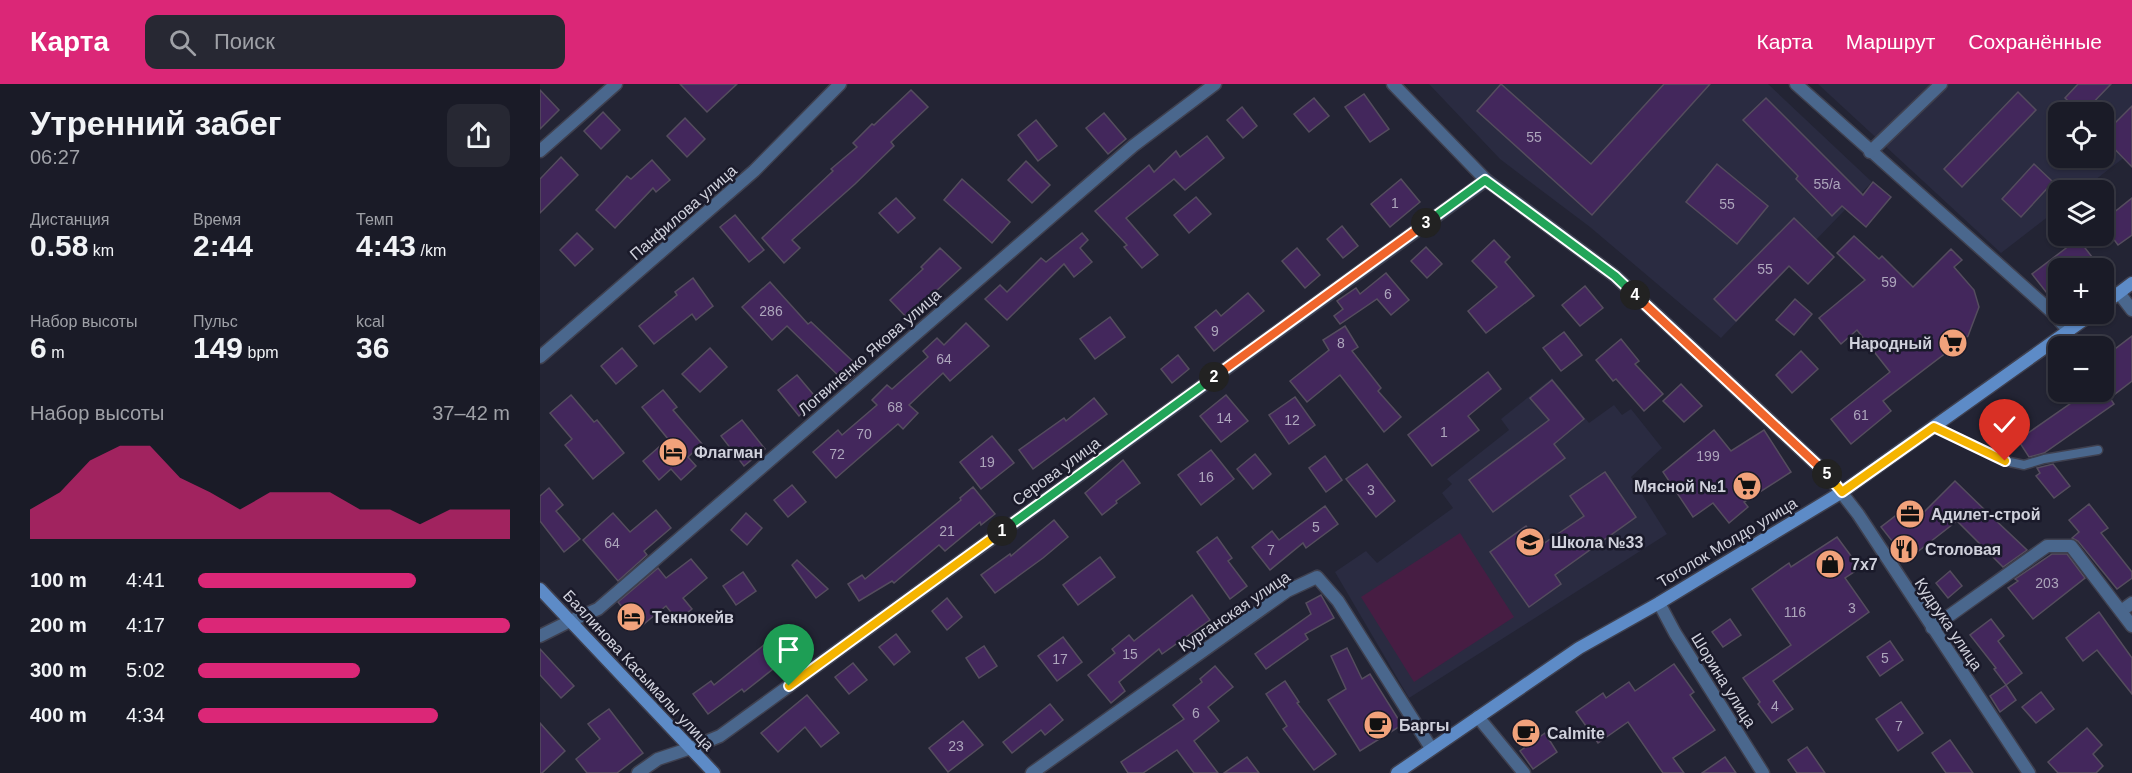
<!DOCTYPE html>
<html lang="ru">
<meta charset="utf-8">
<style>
:root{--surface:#1a1b27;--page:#272833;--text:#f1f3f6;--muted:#9fa1a7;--line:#383944;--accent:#db2777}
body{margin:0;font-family:Arial,sans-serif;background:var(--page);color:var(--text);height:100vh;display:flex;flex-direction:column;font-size:22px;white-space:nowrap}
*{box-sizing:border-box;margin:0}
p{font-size:20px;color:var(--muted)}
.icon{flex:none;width:33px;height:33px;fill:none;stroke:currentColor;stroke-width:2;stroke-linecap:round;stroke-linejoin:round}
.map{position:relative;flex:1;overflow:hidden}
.sheet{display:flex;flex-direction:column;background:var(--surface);width:540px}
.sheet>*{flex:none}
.buttons{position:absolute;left:1508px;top:18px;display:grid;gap:12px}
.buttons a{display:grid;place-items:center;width:66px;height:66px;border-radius:12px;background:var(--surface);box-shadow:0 2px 4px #0004,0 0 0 2px var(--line);font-size:30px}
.pin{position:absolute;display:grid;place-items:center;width:51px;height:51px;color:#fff;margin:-62px -26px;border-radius:50% 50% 50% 0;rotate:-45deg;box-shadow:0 0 6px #0007}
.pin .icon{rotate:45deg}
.km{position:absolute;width:30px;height:30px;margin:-15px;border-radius:50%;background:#222;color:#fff;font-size:16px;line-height:30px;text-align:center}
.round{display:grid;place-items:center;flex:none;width:63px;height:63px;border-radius:12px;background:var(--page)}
.summary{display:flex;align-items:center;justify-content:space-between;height:102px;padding:0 30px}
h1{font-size:33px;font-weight:700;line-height:45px}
.stats{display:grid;grid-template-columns:repeat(3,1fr);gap:9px;height:102px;padding:6px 30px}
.stats div{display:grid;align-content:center}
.stats b{font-size:30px;font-weight:700}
.stats small{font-size:16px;font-weight:400}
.stats p{font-size:16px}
.chart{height:168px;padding:12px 30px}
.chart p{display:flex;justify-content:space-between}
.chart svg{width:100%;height:108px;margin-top:6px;fill:var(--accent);opacity:.7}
ul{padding:0 30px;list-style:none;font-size:20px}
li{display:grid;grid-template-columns:96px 72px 1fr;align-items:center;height:45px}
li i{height:15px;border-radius:8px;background:var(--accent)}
header{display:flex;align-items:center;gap:36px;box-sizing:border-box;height:84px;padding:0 30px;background:var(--accent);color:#fff}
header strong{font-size:28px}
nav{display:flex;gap:33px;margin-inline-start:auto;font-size:21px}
.search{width:420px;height:54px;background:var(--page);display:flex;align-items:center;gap:15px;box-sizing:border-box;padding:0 21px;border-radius:12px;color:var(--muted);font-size:22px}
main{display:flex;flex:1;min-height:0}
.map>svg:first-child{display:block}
</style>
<header>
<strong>Карта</strong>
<div class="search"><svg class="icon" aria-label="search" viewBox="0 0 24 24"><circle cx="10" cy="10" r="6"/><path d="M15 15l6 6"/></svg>Поиск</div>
<nav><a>Карта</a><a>Маршрут</a><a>Сохранённые</a></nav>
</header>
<main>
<section class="sheet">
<div class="summary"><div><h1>Утренний забег</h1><p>06:27</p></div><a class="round"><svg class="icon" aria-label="share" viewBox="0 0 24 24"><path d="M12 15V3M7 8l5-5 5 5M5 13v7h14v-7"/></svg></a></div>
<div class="stats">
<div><p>Дистанция</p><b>0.58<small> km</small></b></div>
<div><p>Время</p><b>2:44</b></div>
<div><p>Темп</p><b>4:43<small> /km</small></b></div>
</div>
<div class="stats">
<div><p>Набор высоты</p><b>6<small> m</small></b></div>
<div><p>Пульс</p><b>149<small> bpm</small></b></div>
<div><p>kcal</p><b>36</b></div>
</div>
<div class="chart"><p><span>Набор высоты</span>37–42 m</p>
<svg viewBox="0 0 160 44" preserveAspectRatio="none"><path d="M0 44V32L10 25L20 12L30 6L40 6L50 19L60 25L70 32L80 25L90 25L100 25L110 32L120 32L130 38L140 32L150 32L160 32V44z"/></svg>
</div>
<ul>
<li><b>100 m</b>4:41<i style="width:70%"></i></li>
<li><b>200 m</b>4:17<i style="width:100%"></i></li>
<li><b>300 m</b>5:02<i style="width:52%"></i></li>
<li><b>400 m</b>4:34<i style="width:77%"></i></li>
</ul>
</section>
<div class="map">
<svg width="1592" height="689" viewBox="0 0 1592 689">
<rect width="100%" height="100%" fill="#232434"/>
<!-- built -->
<g fill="#2a2b41" fill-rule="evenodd">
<path d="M889,0H1228L1332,98L1181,254L1050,143L960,75Z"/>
<path d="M1278,0H1592V71L1590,69L1542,106H1518V125L1461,169ZM1518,28H1563V74H1518Z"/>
<path d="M1012,294L1049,339L1074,321L1082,331L1091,325L1122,364L1091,393L1127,450L869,614L795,488L826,467L837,479L913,424L902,409L912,400L907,395L969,346L961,335Z"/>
</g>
<!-- green -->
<path fill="#471d43" d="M920,449L974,533L874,598L821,513Z"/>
<!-- building -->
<g fill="#43275c" stroke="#554d5e" stroke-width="1.5">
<path d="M140,0H197L167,28Z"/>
<path d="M961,0L1051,80L1124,0H1170L1052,131L937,27Z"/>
<path d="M1538,0H1571L1544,28H1540L1525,14Z"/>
<path d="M0,6L19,26L0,45Z"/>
<path d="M371,6L388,23L351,58L354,62L315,100L252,156L260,164L244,179L222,154L293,87L291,85L317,63L313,59L332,40L334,41Z"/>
<path d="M1478,8L1496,26L1422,103L1404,85Z"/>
<path d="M824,10L849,45L830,58L805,23Z"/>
<path d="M774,14L789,32L769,48L754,30Z"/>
<path d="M1226,14L1323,111L1333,98L1351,113L1326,143L1302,122L1292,132L1256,95L1258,92L1203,36Z"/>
<path d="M1592,22V83L1563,53V51Z"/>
<path d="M702,23L717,42L703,54L687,36Z"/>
<path d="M63,28L80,46L61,65L44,47Z"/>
<path d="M564,29L586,55L568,70L546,44Z"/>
<path d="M145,34L165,55L147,73L127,52Z"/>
<path d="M496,36L517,62L498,77L478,51Z"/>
<path d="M667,52L684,74L645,106L634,95L586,134L618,171L602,184L584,163L587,161L555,127L609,81L614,88L636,67L640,73Z"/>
<path d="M21,73L38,91L0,129V95Z"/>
<path d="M112,76L130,96L116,108L113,104L75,144L56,126L87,92L91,95Z"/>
<path d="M486,77L510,101L492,119L468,96Z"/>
<path d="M1177,80L1228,122L1197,160L1146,118Z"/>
<path d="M1494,80L1513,98L1481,133L1462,115Z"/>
<path d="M422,95L470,138L452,159L404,116Z"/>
<path d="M861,95L880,118L850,143L831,120Z"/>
<path d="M656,113L671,130L649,149L634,131Z"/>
<path d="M356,114L375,134L358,149L339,129Z"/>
<path d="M1592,114V151L1578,161L1563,141V137Z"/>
<path d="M195,131L224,166L209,178L180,143Z"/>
<path d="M1254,134L1294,173L1268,200L1249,182L1196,237L1174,215Z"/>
<path d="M802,142L818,162L803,174L787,155Z"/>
<path d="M37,149L53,165L35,182L20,166Z"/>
<path d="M542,149L548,156L540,164L552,178L534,193L524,180L467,236L445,215L460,201L467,208L501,174L506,178Z"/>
<path d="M1314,152L1339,175L1342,172L1373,203L1411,165L1422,176L1414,183L1434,206L1439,223L1428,252L1343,317L1351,327L1311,360L1291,335L1350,288L1317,246L1301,260L1279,234L1325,196L1297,169Z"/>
<path d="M1538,155L1556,178L1547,184H1518V207L1510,213L1492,190Z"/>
<path d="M954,156L970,173L965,178L994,212L946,249L928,227L957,203L932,177Z"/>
<path d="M886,163L902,180L887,194L871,177Z"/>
<path d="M400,164L421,184L367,234L350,216L383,185L381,183Z"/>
<path d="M757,164L780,191L765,204L742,177Z"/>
<path d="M846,189L869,216L851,231L837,215L800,240L794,232L803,225L797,217L816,204L820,210Z"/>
<path d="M153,194L173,222L156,236L152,230L114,260L99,242L137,211L135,208Z"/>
<path d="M230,198L268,240L271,238L321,285L306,299L247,242L232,256L202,223Z"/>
<path d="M1045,202L1063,224L1040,242L1022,221Z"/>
<path d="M708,209L724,227L674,267L655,243L676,226L681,232Z"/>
<path d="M1255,215L1272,230L1254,251L1236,236Z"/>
<path d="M570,233L585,253L555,275L540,255Z"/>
<path d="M426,239L449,262L410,297L403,289L369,321L378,329L363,345L358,340L296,394L273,368L298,346L302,351L337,321L332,316L347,301L352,305L388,273L383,267L397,254L404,261Z"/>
<path d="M805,242L818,263L812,267L841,304L838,307L861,333L844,348L800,291L767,318L750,297L789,266L783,256Z"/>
<path d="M1024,248L1042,271L1021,287L1003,264Z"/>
<path d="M1592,252V297L1570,314L1574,320L1504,369L1489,373L1478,356L1547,308H1563V274Z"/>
<path d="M1081,255L1099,277L1095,280L1123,310L1104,327L1076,295L1073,297L1056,276Z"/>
<path d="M82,264L97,282L76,300L61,282Z"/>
<path d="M170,264L187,283L160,308L142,290Z"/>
<path d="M1261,267L1278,285L1252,309L1236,291Z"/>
<path d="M638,271L649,285L632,299L621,285Z"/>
<path d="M948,288L961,305L928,332L939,346L892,382L868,351Z"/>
<path d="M257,291L278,316L259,332L238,306Z"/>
<path d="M1012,296L1044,335L1014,360L1025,374L953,428L929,396L1009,336L990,314Z"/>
<path d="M1141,300L1162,322L1144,338L1123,317Z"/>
<path d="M123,306L137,323L133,326L162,360L148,373L156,382L141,396L131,385L119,396L103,377L128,355L102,323Z"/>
<path d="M31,311L54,338L57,336L84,369L53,395L25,361L32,355L10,329Z"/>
<path d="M686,311L708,337L681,358L660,332Z"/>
<path d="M755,313L775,341L749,360L729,331Z"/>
<path d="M554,314L567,330L493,385L479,366L524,334L526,337Z"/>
<path d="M202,336L225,365L204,382L181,352Z"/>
<path d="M1174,346L1191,367L1224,346L1251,388L1204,418L1208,423L1189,439L1173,419L1153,433L1123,388Z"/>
<path d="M452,352L474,379L441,405L420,378Z"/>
<path d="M671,366L694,395L661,421L638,391Z"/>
<path d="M715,370L731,390L713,405L697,385Z"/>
<path d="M785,372L802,396L786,408L769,384Z"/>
<path d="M583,376L600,399L576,417L577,419L562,431L545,409Z"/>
<path d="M827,380L855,417L836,433L806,395Z"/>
<path d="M1513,380L1530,402L1514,414L1496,392L1500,389L1497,384Z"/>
<path d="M1065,388L1096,433L1015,491L1021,500L989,523L950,468L986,442L1000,462L1044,432L1030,412Z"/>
<path d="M1415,397L1450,431L1487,466L1463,483L1417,437L1367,476L1341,443L1372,419L1381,431Z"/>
<path d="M252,401L266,418L248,433L234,416Z"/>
<path d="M433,403L455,430L441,441L440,438L405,467L399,461L354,499L352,497L319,517L308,500L322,491L325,495L421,416L420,414Z"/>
<path d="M9,404L23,421L16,427L40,455L24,468L0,437V412Z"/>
<path d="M1549,420L1568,444L1561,449L1592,488V494L1577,505L1538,457L1532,454L1539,448L1529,436Z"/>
<path d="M785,422L798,440L766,464L763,459L730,486L712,463L732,447L739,456Z"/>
<path d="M116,426L131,444L104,467L107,471L78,497L43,456L73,429L90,448Z"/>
<path d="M206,429L222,444L207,461L191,446Z"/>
<path d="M514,436L528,453L503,474L455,509L441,491L470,470L471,472Z"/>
<path d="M677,453L692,474L688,477L707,502L690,515L657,468Z"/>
<path d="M1297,453L1320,484L1305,494L1329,528L1233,597L1253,625L1232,639L1218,620L1220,618L1203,594L1251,561L1212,505L1249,479L1251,483Z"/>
<path d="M1512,470H1527L1545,494L1493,535L1468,504L1478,497L1475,495Z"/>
<path d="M560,473L575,493L538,521L523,501Z"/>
<path d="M151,475L167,494L143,514L152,525L138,537L126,522L99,544L78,518L118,484L126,494Z"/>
<path d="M257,476L288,505L276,514L252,481Z"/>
<path d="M1410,487L1422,502L1408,514L1396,499Z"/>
<path d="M203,488L216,507L196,521L183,502Z"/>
<path d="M652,511L670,536L622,570L619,565L579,598L585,607L571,619L548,591L575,569L572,565L589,551L594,557Z"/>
<path d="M781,511L794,534L765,550L768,555L726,585L715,570L771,530L766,519Z"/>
<path d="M407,514L422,533L407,546L392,527Z"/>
<path d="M1559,528L1592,574V610L1557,566L1543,577L1526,554Z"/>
<path d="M1190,535L1201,551L1183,563L1172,548Z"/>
<path d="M1451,535L1464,552L1458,557L1482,589L1466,601L1454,585L1456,584L1430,551Z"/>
<path d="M249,541L266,562L243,580L242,578L204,608L202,605L168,630L153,610L171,597L174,601Z"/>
<path d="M356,550L370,568L354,581L339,563Z"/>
<path d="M523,553L542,578L517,597L498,572Z"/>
<path d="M1350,557L1363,576L1340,592L1327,573Z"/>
<path d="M444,562L457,582L439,594L426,574Z"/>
<path d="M807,564L822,595L830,590L862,641L820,667L788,616L806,605L791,572Z"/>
<path d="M0,565L34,602L21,614L0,591Z"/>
<path d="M313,579L327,596L309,610L295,593Z"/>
<path d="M1134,580L1154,608L1150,611L1175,646L1133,674L1144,689H1123L1088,638L1058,659L1036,628L1063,609L1066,614L1089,598L1095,607Z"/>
<path d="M675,582L693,603L668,623L679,637L654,657L678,689H654L637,666L603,689H588L581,678L644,635L633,621L662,598L660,595Z"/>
<path d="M745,597L759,618L757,619L796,670L774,686L743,645L747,642L726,610Z"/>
<path d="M1466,601L1476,616L1460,628L1450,612Z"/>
<path d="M1501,608L1514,625L1496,639L1482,623Z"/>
<path d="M267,611L299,649L281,663L265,643L238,668L221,649Z"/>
<path d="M1361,618L1383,649L1358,667L1336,635Z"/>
<path d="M510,620L523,636L505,651L501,646L472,669L463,658Z"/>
<path d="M69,625L103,669L77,689H47L36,675L60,655L48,640Z"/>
<path d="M423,637L443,661L408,688L389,664Z"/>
<path d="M0,639L25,667L2,689H0Z"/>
<path d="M1547,644L1562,661L1553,670L1563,682L1556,689H1518L1508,678Z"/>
<path d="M1005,649L1017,668L993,685L980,667Z"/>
<path d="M1410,656L1433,689H1406L1392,669Z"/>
<path d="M1267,663L1285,689H1257L1248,676Z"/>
<path d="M707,673L719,689H684Z"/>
<path d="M1185,673L1196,689H1162Z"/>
</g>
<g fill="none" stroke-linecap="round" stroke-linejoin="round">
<!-- lane casing -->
<g stroke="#3f404f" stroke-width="11">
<path id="lane" d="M1394,343L1465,377L1484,381L1504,375L1558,366"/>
</g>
<!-- street casing -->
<g stroke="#3f404f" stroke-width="15">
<g id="street">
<path d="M853,0L946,96L1075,192L1287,390L1318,430L1489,689"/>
<path d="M1256,0L1512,228L1529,247"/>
<path d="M0,67L76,0"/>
<path d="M1330,68L1401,0"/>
<path d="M1579,209L1592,226"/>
<path d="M0,273L214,87L300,0"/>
<path d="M1119,519L1135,549L1223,689"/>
<path d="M1581,527L1592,519"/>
<path d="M1392,544L1507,462H1531L1592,542"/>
<path d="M0,552L30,537L58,525L593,62L675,0"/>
<path d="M938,633L984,689"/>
<path d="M98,689L118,675L151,664L180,652L946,96"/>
<path d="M492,689L747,507L777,493L798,517L891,664"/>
</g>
</g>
<!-- secondary casing -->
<g stroke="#3f404f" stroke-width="15">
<g id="secondary">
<path d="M1563,221L1592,199"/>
<path d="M0,505L174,689"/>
<path d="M857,689L1039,564L1119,519L1302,408L1552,230"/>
</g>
</g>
<!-- lane -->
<use href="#lane" stroke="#4a678d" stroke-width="8"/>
<!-- street -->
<use href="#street" stroke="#4a678d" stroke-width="12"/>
<!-- secondary -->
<use href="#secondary" stroke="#5d8bc7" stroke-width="12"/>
</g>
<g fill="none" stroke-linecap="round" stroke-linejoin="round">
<!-- split-1 casing -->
<g stroke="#fff" stroke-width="12">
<path id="split-1" d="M249,602L462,447"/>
</g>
<!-- split-2 casing -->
<g stroke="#fff" stroke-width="12">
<path id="split-2" d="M462,447L674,293"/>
</g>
<!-- split-3 casing -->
<g stroke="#fff" stroke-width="12">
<path id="split-3" d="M674,293L886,139"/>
</g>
<!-- split-4 casing -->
<g stroke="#fff" stroke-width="12">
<path id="split-4" d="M886,139L945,96L1075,192L1095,211"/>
</g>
<!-- split-5 casing -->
<g stroke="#fff" stroke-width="12">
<path id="split-5" d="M1095,211L1287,390"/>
</g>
<!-- split-6 casing -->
<g stroke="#fff" stroke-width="12">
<path id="split-6" d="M1287,390L1302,408L1394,343L1465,377"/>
</g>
<!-- split-1 -->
<use href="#split-1" stroke="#f5b400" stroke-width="8"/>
<!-- split-2 -->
<use href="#split-2" stroke="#22a559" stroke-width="8"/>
<!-- split-3 -->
<use href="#split-3" stroke="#f0652b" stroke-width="8"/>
<!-- split-4 -->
<use href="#split-4" stroke="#22a559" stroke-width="8"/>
<!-- split-5 -->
<use href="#split-5" stroke="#f0652b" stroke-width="8"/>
<!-- split-6 -->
<use href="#split-6" stroke="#f5b400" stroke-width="8"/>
</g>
<!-- icons -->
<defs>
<g id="supermarket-disc" transform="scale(1.5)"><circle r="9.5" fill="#f1a27b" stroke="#1a1a2a"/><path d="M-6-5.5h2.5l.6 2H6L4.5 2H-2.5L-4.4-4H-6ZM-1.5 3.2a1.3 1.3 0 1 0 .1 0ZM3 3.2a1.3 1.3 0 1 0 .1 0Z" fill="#111"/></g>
<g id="hotel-disc" transform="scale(1.5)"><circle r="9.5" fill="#f1a27b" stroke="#1a1a2a"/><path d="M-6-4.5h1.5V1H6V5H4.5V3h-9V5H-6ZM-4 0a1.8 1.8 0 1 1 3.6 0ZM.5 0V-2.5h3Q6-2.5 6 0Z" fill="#111"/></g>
<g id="office-disc" transform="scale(1.5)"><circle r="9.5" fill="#f1a27b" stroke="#1a1a2a"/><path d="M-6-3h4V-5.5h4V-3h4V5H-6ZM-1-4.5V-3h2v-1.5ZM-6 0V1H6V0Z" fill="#111"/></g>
<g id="school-disc" transform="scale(1.5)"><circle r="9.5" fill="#f1a27b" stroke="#1a1a2a"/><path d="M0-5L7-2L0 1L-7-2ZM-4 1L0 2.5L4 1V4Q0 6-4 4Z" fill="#111"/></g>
<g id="restaurant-disc" transform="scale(1.5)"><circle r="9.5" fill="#f1a27b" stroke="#1a1a2a"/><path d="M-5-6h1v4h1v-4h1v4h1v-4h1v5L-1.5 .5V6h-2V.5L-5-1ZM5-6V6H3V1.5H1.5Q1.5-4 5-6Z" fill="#111"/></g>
<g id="shop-disc" transform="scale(1.5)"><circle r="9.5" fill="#f1a27b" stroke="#1a1a2a"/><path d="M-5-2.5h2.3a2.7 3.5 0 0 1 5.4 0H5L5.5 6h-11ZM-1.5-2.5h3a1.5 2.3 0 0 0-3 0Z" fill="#111"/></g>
<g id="cafe-disc" transform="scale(1.5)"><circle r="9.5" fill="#f1a27b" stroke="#1a1a2a"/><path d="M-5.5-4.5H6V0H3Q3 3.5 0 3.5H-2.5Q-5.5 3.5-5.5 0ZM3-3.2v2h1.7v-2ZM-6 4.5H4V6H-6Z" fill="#111"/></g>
</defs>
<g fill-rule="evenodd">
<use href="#supermarket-disc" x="1413" y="259"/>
<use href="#hotel-disc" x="133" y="368"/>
<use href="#supermarket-disc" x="1207" y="402"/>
<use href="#office-disc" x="1370" y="430"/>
<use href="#school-disc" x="990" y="458"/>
<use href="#restaurant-disc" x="1364" y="465"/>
<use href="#shop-disc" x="1290" y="480"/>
<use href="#hotel-disc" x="91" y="533"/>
<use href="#cafe-disc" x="838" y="641"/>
<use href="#cafe-disc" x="986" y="649"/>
</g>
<g text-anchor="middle" stroke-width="5" stroke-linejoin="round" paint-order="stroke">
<!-- number labels -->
<g font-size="14" fill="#ada6bc">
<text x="994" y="58">55</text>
<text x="1287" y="105">55/а</text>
<text x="855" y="124">1</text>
<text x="1187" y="125">55</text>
<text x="1225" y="190">55</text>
<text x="1349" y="203">59</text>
<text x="848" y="215">6</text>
<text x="231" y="232">286</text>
<text x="675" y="252">9</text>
<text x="801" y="264">8</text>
<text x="404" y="280">64</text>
<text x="355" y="328">68</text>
<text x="1321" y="336">61</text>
<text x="684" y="339">14</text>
<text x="752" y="341">12</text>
<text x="904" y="353">1</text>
<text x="324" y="355">70</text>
<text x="297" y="375">72</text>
<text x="1168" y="377">199</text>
<text x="447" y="383">19</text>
<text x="666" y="398">16</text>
<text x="831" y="411">3</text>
<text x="776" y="448">5</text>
<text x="407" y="452">21</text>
<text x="72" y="464">64</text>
<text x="731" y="471">7</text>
<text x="1507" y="504">203</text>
<text x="1312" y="529">3</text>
<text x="1255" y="533">116</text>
<text x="590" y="575">15</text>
<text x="1345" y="579">5</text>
<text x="520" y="580">17</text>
<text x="1235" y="627">4</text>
<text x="656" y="634">6</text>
<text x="1359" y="647">7</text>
<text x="416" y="667">23</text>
</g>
<!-- street labels -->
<g font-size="16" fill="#d0d1dc" stroke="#1a1a2a">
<text transform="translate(143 128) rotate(-41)" y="6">Панфилова улица</text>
<text transform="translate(329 268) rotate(-41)" y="6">Логвиненко Якова улица</text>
<text transform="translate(516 387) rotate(-36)" y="6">Серова улица</text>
<text transform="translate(1187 458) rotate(-31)" y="6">Тоголок Молдо улица</text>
<text transform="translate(694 527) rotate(-34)" y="6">Курганская улица</text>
<text transform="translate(1409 540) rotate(56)" y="6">Кудрука улица</text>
<text transform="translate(99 586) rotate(47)" y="6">Баялинова Касымалы улица</text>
<text transform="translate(1184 596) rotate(58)" y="6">Шорина улица</text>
</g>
<!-- poi labels -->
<g font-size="16" font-weight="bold" fill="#d0d1dc" stroke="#1a1a2a" text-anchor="start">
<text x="1392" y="265" text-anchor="end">Народный</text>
<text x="154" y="374">Флагман</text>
<text x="1186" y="408" text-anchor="end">Мясной №1</text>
<text x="1391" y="436">Адилет-строй</text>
<text x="1011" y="464">Школа №33</text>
<text x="1385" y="471">Столовая</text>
<text x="1311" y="486">7x7</text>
<text x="112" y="539">Текнокейв</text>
<text x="859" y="647">Баргы</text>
<text x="1007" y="655">Calmite</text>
</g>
</g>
</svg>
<div class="buttons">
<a><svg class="icon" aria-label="locate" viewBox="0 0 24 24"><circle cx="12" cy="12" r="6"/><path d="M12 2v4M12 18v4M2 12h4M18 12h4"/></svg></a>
<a><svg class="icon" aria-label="layers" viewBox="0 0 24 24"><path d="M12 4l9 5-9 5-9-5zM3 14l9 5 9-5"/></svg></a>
<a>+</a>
<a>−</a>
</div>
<div class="pin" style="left:249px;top:602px;background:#1e9e55"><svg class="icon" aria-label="arrive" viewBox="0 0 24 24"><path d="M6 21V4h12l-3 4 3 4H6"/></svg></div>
<div class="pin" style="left:1465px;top:377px;background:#d93025"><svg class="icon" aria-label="check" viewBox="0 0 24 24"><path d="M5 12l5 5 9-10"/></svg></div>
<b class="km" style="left:462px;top:447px">1</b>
<b class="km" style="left:674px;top:293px">2</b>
<b class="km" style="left:886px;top:139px">3</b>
<b class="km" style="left:1095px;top:211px">4</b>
<b class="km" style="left:1287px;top:390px">5</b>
</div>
</main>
